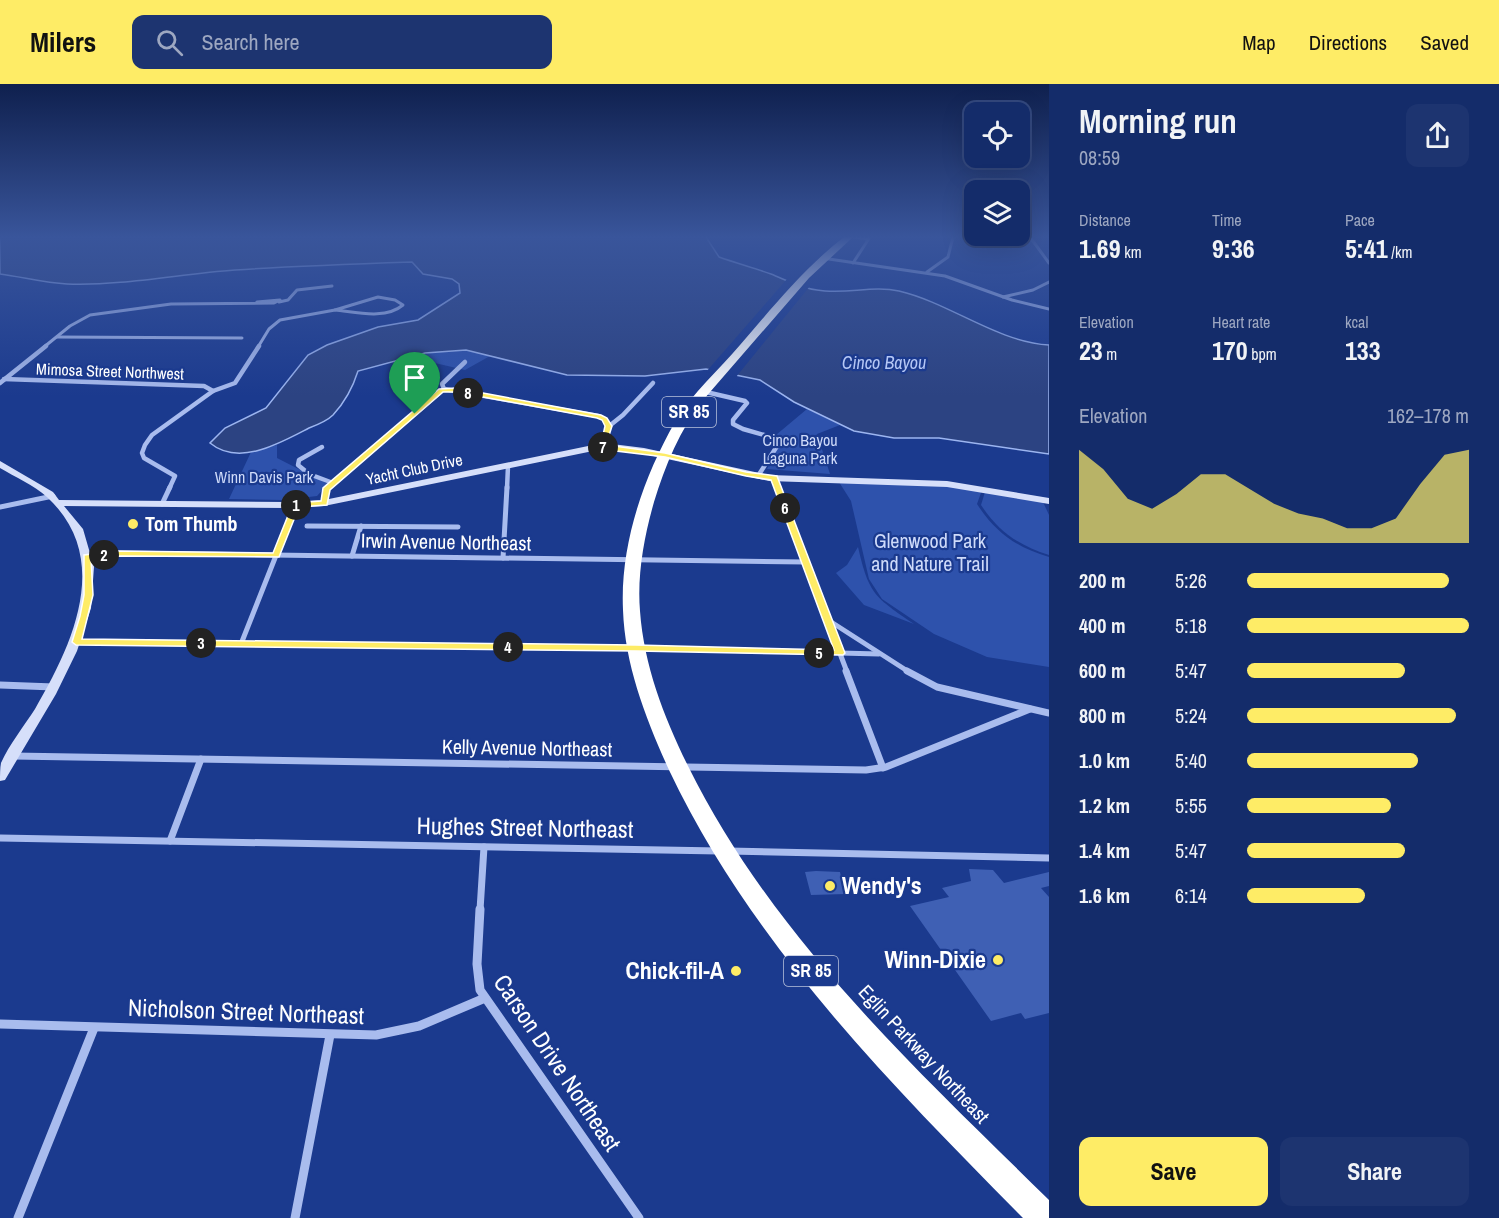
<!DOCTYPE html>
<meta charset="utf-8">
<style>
:root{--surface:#142c6a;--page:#1d3470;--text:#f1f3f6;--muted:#9da7c1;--line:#33487e;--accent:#feec66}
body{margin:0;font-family:"Archivo Narrow",sans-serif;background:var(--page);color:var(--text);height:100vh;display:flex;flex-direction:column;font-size:22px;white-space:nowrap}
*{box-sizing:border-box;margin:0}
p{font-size:20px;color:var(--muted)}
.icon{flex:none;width:33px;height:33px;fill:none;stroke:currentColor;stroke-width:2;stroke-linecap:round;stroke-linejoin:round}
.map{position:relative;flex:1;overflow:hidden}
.panel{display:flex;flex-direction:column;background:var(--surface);width:450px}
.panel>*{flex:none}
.tools{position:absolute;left:964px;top:18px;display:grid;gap:12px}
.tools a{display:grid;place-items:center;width:66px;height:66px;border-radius:12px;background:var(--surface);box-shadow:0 6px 24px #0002,0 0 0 2px var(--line);font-size:30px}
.pin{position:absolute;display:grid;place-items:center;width:51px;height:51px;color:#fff;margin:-62px -26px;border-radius:50% 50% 50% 0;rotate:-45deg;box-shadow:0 0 6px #0007}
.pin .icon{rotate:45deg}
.km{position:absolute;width:30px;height:30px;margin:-15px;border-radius:50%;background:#222;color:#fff;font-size:16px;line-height:30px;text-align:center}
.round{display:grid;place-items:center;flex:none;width:63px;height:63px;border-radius:12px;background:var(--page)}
.overview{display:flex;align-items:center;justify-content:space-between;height:102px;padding:0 30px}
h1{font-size:33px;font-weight:700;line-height:45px}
.stats{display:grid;grid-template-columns:repeat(3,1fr);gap:9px;height:102px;padding:6px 30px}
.stats div{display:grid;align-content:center}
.stats b{font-size:26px;font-weight:700}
.stats small{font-size:16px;font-weight:400}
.stats p{font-size:16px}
.chart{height:168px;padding:12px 30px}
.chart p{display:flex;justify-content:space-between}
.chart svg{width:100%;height:108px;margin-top:6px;fill:var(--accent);opacity:.7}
.primary-button{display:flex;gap:12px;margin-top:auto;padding:12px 30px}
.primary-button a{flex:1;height:69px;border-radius:12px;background:var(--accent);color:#111;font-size:24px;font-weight:700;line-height:69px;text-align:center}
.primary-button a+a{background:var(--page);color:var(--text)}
ul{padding:0 30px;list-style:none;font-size:20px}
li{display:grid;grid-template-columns:96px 72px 1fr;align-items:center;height:45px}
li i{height:15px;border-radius:8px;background:var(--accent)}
header{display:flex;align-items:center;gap:36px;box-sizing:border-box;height:84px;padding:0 30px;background:var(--accent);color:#111}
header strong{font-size:28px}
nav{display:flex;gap:33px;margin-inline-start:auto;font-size:21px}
.search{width:420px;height:54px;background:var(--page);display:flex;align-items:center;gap:15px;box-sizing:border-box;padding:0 21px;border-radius:12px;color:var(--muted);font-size:22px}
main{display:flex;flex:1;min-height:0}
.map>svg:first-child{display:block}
</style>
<header>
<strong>Milers</strong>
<div class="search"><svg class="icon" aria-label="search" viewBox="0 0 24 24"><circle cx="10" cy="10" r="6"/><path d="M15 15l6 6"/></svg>Search here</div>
<nav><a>Map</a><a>Directions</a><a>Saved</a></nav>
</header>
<main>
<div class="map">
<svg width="1049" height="1134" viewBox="0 0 1049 1134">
<rect width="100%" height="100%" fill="#1b3a8e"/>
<!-- green -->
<g fill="#2e52ac">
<path d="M466,266L490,272L465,286L409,273L425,269Z"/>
<path d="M807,325L840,341L817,350L830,390L767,385L780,359L776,351Z"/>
<path d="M277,361V374L328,400L317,412L284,416L229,415L251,368Z"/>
<path d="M839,398L930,401L982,406L977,420C995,448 1017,464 1049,473V583L987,573L934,550L882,515L869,495L851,417Z"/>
<path d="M985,408L1043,418L1049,431V471C1019,462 998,447 981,421Z"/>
<path d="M858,463C869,511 875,513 914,540L864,521L836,489L847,481Z"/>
</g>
<!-- water -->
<path fill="#2c4382" stroke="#9cb5f0" stroke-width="1.5" d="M0,153H706L719,173C736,179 754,184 771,190C786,196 800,204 817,206C845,211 872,201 899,207C950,219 997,258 1049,261V370L939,354H894L854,347L794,318L760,296L706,285L645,292L567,291L466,266L425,269L358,287C353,303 345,318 333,331C327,337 317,341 309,344C280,359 239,383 210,359L225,344L266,324L308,271L327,261L378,243L418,236L460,209L459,200L452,195L423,190L412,178C353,180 294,182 235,186C179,190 123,202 67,200C44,199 23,193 0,190Z"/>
<!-- pier -->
<path fill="#1b3a8e" d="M787,195L810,202L736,293L706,288Z"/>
<!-- building -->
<g fill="#3f60b4">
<path d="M969,785L993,786L1004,799L1049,788V802L1041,804L1049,813V929L1025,935L1021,929L991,937L910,822L949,813L942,804L971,797Z"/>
<path d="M816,787L840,788L842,798H850L853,806H845L846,810L811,811L805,788Z"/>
</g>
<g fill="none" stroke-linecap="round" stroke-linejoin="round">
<!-- street-far4 -->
<g stroke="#a9bcee" stroke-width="3">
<path d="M854,153L868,155"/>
<path d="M1030,153L1049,179"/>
<path d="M822,174L945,192L1012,216L1049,225"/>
<path d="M853,179L870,153"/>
<path d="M927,188L948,173L953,153"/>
<path d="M378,213L395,216L403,221C385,236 356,228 335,226Z"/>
<path d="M1003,213L1033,206L1049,198"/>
<path d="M279,218L288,216L297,206L332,202"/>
<path d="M57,253L242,254"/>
<path d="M44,263L70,242L90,231L171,220L274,219L280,216L257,218"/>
<path d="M258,263L269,245L280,236L335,226"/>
</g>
<!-- street-far3 -->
<g stroke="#a9bcee" stroke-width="4.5">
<path d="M4,295L204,302L213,307"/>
<path d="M0,299L46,262"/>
<path d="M444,305L598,332L605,335L608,343"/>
<path d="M444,305L442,300L465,278"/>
<path d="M706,308L745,317L747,319L733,336V340L743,345L778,355L779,359L758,392"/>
<path d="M322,363L299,376L298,381L309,390L333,399"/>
<path d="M602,363L608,343L623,331L653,299"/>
<path d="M774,394L778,405"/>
<path d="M169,405L175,392L144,374L142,369L145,361L152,351L213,307L235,299L259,262"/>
<path d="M326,405L444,305"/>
<path d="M507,405L508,382"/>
</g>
<!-- street-far2 -->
<g stroke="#a9bcee" stroke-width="5">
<path d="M777,403L847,588"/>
<path d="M324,419L328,403"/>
<path d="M162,420L170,403"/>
<path d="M0,423L53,412"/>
<path d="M307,442L458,443"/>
<path d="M352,472L361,442"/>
<path d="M87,473L117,469L806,478"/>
<path d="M503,474L507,403"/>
<path d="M828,536L909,588"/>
<path d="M77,558L636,564L879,570"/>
<path d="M241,560L296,421"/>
</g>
<!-- street-far1 -->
<g stroke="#a9bcee" stroke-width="7">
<path d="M846,587L883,684"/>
<path d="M907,587L937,603L1049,629"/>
<path d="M0,601L54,603"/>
<path d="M13,672L866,686L886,683L1030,625"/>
<path d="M0,754L719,767"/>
<path d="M170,757L201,675"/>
<path d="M729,767L1049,774"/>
<path d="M480,826L484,763"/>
</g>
<!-- street -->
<g stroke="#a9bcee" stroke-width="9">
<path d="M480,825L477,880L480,906L639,1134"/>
<path d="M0,940L376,951L419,942L485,914"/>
<path d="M18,1134L94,944"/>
<path d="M295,1134L330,951"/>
</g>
<!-- secondary -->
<path fill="#d6dffa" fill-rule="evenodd" d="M612,360L644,364L769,391L947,397L1049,414V420L947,403L769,397L644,370L612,366L593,367L324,422L285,424L64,422L83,445L94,483L91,524L77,567L56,610L5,696L0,697C0,691 0,684 1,679C9,661 24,642 35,625C73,560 113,474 47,413C34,401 15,393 0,384V377L53,408L59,416L285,418L324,416L593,361Z"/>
<!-- highway -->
<path fill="#fff" fill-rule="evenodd" d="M844,153H853L809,194L704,315C680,345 665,382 654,418C644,453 637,491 640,527C644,582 664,633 688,682C773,854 915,984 1049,1116V1134H1023C889,998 752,861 669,686C646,635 625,582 623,526C620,461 643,394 675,338C692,309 719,286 740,261C773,223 804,184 844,153Z"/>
</g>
<!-- sky -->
<linearGradient id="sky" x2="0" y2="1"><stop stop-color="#0f204e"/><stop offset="0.49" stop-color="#39559b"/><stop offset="1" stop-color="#39559b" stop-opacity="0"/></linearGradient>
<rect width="1049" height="312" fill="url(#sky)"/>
<!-- route -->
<path fill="#feec66" stroke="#fff" stroke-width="1.5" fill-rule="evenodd" d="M456,304L601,331L607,334L612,342L606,361L665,369L746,388L777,392L845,569L843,571L636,567L76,561L72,558L80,532L84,511V471L117,467L273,469L293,419L321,417L323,404L439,305ZM443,308H456L597,334L602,336L605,342L600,365L665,373L746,392L771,396L834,566L636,561L82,555L93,511L91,475L117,472L279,473L299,423L327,421L330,406Z"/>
<!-- markers -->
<g fill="#feec66" stroke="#1b3a8e" stroke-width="2">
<circle cx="133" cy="440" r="6"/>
<circle cx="830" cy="802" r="6"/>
<circle cx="998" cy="876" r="6"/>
<circle cx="736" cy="887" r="6"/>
</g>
<g text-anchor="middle" stroke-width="4.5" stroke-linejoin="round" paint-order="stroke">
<!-- far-street labels -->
<g font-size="16" fill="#fff" stroke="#1b3a8e">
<text transform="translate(110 287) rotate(2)" y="6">Mimosa Street Northwest</text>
<text transform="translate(414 385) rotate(-12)" y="6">Yacht Club Drive</text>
</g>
<!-- far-park labels -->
<g font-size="16" fill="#cfdbfa" stroke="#1b3a8e">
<text x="800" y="362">Cinco Bayou<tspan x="800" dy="18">Laguna Park</tspan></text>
<text x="264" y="399">Winn Davis Park</text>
</g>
<!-- far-water labels -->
<g font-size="18" font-style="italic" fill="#b5c7f5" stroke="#1b3a8e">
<text x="884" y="285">Cinco Bayou</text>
</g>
<!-- shield labels -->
<g fill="#1b3a8e" stroke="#bbc4dd" stroke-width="1.5">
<rect x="662" y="313" width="54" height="30" rx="4.5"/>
<rect x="784" y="872" width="54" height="30" rx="4.5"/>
</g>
<g font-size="18" font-weight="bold" fill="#fff">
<text x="689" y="334">SR 85</text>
<text x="811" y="893">SR 85</text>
</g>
<!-- poi labels -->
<g font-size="20" font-weight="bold" fill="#fff" stroke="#1b3a8e" text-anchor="start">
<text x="145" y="447">Tom Thumb</text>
</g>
<!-- park labels -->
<g font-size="20" fill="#cfdbfa" stroke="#1b3a8e">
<text x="930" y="464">Glenwood Park<tspan x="930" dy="23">and Nature Trail</tspan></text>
</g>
<!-- street labels -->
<g font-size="20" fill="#fff" stroke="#1b3a8e">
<text transform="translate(446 458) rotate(1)" y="7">Irwin Avenue Northeast</text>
<text transform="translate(527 664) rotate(1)" y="7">Kelly Avenue Northeast</text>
<text transform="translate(924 970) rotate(47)" y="7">Eglin Parkway Northeast</text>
</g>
<!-- near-street labels -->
<g font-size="24" fill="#fff" stroke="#1b3a8e">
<text transform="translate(525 744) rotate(1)" y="8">Hughes Street Northeast</text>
<text transform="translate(246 928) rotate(2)" y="8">Nicholson Street Northeast</text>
<text transform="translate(557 979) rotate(56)" y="8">Carson Drive Northeast</text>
</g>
<!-- near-poi labels -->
<g font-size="24" font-weight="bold" fill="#fff" stroke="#1b3a8e" text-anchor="end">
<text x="842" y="810" text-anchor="start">Wendy's</text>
<text x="986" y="884">Winn-Dixie</text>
<text x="724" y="895">Chick-fil-A</text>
</g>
</g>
</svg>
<div class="tools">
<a><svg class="icon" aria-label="locate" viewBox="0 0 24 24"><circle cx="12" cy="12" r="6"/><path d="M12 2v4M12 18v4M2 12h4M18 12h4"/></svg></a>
<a><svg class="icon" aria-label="layers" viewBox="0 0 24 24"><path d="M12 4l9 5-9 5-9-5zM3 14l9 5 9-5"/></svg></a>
</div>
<div class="pin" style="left:415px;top:330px;background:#1e9e55"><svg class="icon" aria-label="arrive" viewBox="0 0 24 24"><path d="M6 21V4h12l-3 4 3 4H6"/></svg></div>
<b class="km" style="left:296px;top:421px">1</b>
<b class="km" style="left:104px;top:471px">2</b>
<b class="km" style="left:201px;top:559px">3</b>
<b class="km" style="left:508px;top:563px">4</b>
<b class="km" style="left:819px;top:569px">5</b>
<b class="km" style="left:785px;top:424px">6</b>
<b class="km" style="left:603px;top:363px">7</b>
<b class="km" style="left:468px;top:309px">8</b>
</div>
<section class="panel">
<div class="overview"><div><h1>Morning run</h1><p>08:59</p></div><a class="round"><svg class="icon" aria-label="share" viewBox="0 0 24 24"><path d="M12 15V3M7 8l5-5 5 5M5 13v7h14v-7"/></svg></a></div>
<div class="stats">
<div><p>Distance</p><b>1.69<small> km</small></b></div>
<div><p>Time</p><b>9:36</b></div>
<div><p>Pace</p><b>5:41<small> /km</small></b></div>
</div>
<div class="stats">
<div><p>Elevation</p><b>23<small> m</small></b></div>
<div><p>Heart rate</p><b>170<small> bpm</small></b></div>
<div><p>kcal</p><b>133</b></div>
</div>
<div class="chart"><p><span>Elevation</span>162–178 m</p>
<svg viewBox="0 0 160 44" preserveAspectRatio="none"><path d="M0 44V6L10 14L20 26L30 30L40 24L50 16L60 16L70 22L80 28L90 32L100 34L110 38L120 38L130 34L140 20L150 8L160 6V44z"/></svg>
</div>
<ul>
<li><b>200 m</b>5:26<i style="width:91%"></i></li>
<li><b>400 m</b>5:18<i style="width:100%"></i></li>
<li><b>600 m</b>5:47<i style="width:71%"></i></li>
<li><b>800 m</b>5:24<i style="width:94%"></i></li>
<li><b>1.0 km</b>5:40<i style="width:77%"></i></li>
<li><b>1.2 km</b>5:55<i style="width:65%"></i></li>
<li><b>1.4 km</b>5:47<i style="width:71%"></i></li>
<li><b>1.6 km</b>6:14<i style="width:53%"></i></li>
</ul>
<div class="primary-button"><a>Save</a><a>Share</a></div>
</section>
</main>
